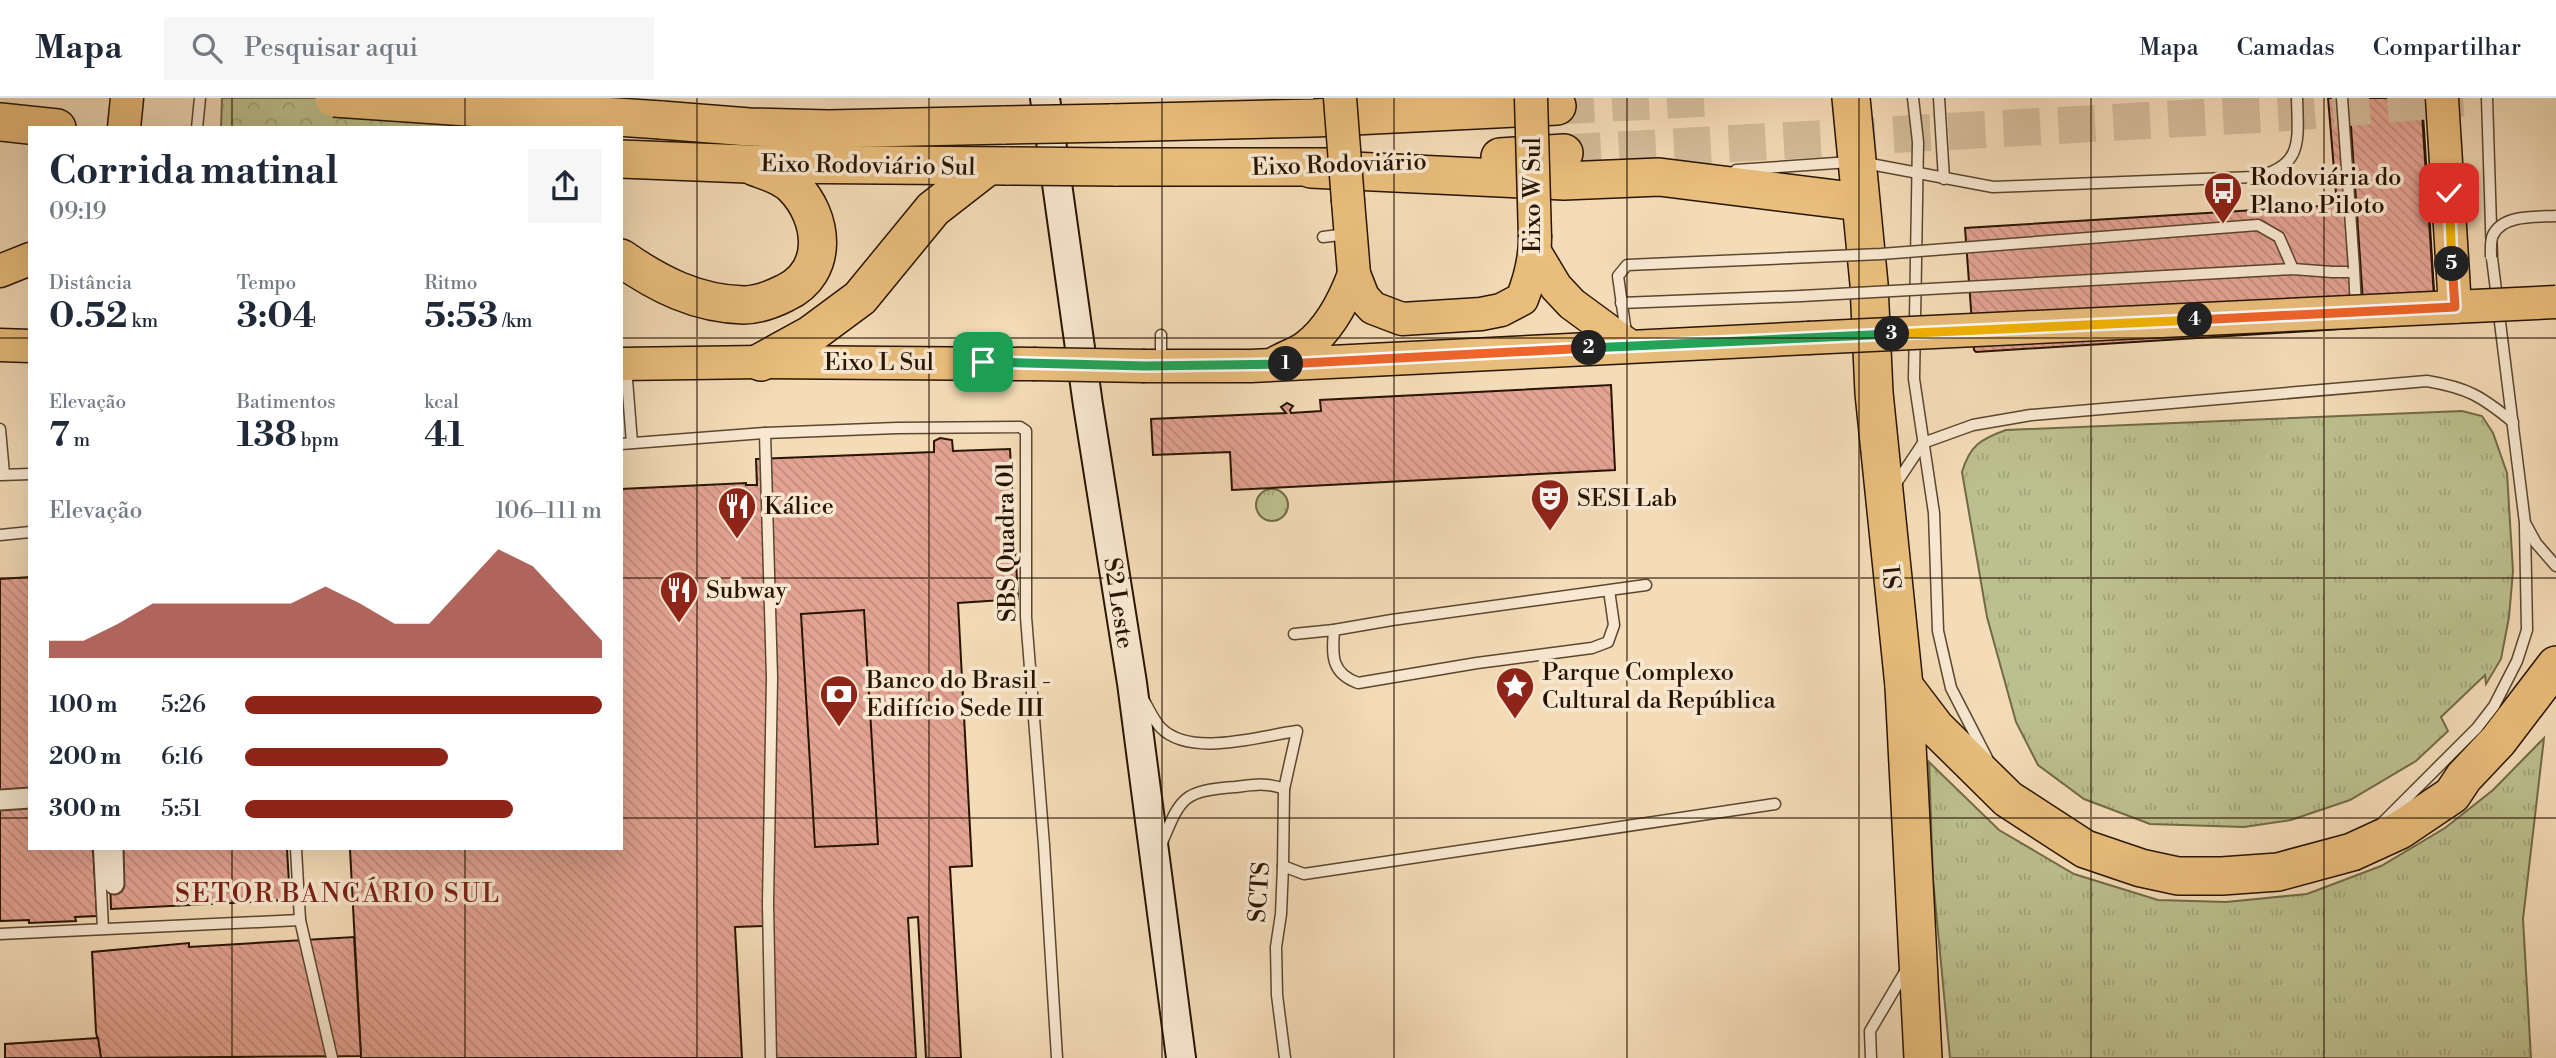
<!DOCTYPE html>
<html lang="pt">
<meta charset="utf-8">
<style>
:root{--surface:#fff;--page:#f6f6f7;--text:#1f2937;--muted:#747a83;--line:#e0e1e3;--accent:#8f2418}
body{margin:0;font-family:"Libre Bodoni",serif;background:var(--page);color:var(--text);height:100vh;display:flex;flex-direction:column;font-size:26px;white-space:nowrap}
*{box-sizing:border-box;margin:0}
p{font-size:23px;color:var(--muted)}
.icon{flex:none;width:38px;height:38px;fill:none;stroke:currentColor;stroke-width:2;stroke-linecap:round;stroke-linejoin:round}
.map{position:relative;flex:1;overflow:hidden}
.drawer{position:absolute;left:28px;top:28px;width:595px;height:724px;display:flex;flex-direction:column;background:var(--surface);border-radius:0px;box-shadow:0 7px 28px #0002}
.drawer>*{flex:none}
.pin{position:absolute;display:grid;place-items:center;width:60px;height:60px;color:#fff;margin:-30px;border-radius:14px;box-shadow:0 4px 10px #0006}
.km{position:absolute;width:35px;height:35px;margin:-18px;border-radius:50%;background:#222;color:#fff;font-size:19px;line-height:35px;text-align:center}
.round{display:grid;place-items:center;flex:none;width:74px;height:74px;border-radius:0px;background:var(--page)}
.overview{display:flex;align-items:center;justify-content:space-between;height:119px;padding:0 21px}
h1{font-size:38px;font-weight:700;line-height:52px}
.metrics{display:grid;grid-template-columns:repeat(3,1fr);gap:10px;height:119px;padding:7px 21px}
.metrics div{display:grid;align-content:center}
.metrics b{font-size:35px;font-weight:700}
.metrics small{font-size:19px;font-weight:400}
.metrics p{font-size:19px}
.chart{height:196px;padding:14px 21px}
.chart p{display:flex;justify-content:space-between}
.chart svg{width:100%;height:126px;margin-top:7px;fill:var(--accent);opacity:.7}
ul{padding:0 21px;list-style:none;font-size:23px}
li{display:grid;grid-template-columns:112px 84px 1fr;align-items:center;height:52px}
li i{height:18px;border-radius:9px;background:var(--accent)}
header{display:flex;align-items:center;gap:42px;box-sizing:border-box;height:98px;padding:0 35px;background:var(--surface);border-bottom:2px solid var(--line)}
header strong{font-size:33px}
nav{display:flex;gap:38px;margin-inline-start:auto;font-size:24px}
.search{width:490px;height:63px;background:var(--page);display:flex;align-items:center;gap:18px;box-sizing:border-box;padding:0 24px;border-radius:0px;color:var(--muted);font-size:26px}
.map>svg:first-child{display:block}
</style>
<header>
<strong>Mapa</strong>
<div class="search"><svg class="icon" aria-label="search" viewBox="0 0 24 24"><circle cx="10" cy="10" r="6"/><path d="M15 15l6 6"/></svg>Pesquisar aqui</div>
<nav><a>Mapa</a><a>Camadas</a><a>Compartilhar</a></nav>
</header>
<div class="map">
<svg width="2556" height="960" viewBox="0 0 2556 960">
<defs>
<pattern id="grass-tufts" width="24" height="20" patternUnits="userSpaceOnUse" patternTransform="scale(1.75)"><rect width="24" height="20" fill="#bcc08e"/><path d="M3 7l-1-3M5 7V3M7 7l1-3M15 17l-1-3M17 17v-4M19 17l1-3" fill="none" stroke="#a2a479"/></pattern>
<pattern id="park-crowns" width="20" height="18" patternUnits="userSpaceOnUse" patternTransform="scale(1.75)"><rect width="20" height="18" fill="#bcc08e"/><path d="M2 6a3 3 0 1 1 6 0M12 15a3 3 0 1 1 6 0" fill="none" stroke="#a2a479"/></pattern>
<pattern id="building-back-hatch" width="6" height="6" patternUnits="userSpaceOnUse" patternTransform="scale(1.75)"><rect width="6" height="6" fill="#e3a393"/><path d="M-1 5l2 2M0 0l6 6M5-1l2 2" fill="none" stroke="#c38b7d"/></pattern>
</defs>
<rect width="100%" height="100%" fill="#f4dcb8"/>
<filter id="stains"><feTurbulence type="fractalNoise" baseFrequency=".00286" numOctaves="4"/><feColorMatrix values="0 0 0 0 .2 0 0 0 0 .09 0 0 0 0 .02 0 0 0 .5 -.17"/></filter>
<radialGradient id="worn" r=".72"><stop offset=".6" stop-color="#630" stop-opacity="0"/><stop offset="1" stop-color="#630" stop-opacity=".3"/></radialGradient>
<!-- grass -->
<g fill="url(#grass-tufts)" stroke="#726a47" stroke-width="2">
<path d="M2462,313L2482,318L2493,335L2507,375L2513,473L2509,519L2501,561L2486,586L2485,577L2441,619L2448,633L2416,663L2350,702L2291,722L2244,729L2150,726L2084,701L2038,667L2016,624L1987,519L1962,374C1970,347 1981,341 2006,332Z"/>
<circle cx="1272" cy="407" r="16"/>
<path d="M2544,640L2523,821L2531,960H1950L1933,781L1929,664L1999,732L2074,776L2158,802L2226,804L2307,796L2381,768L2445,730L2493,692Z"/>
</g>
<!-- park -->
<path fill="url(#park-crowns)" stroke="#726a47" stroke-width="2" d="M222,0H504V30H221Z"/>
<!-- building -->
<g fill="url(#building-back-hatch)" stroke="#281400" stroke-width="2">
<path d="M2328,0H2422L2436,225L1976,254L1974,252L1965,130L2337,107Z"/>
<path d="M2349,0H2421L2434,199L2363,204Z"/>
<path d="M1611,287L1615,372L1232,392L1230,354L1153,357L1151,321L1286,315L1281,309L1287,305L1293,308L1290,312L1291,315L1321,313L1320,302Z"/>
<path d="M940,340L952,342L953,353L1010,351L1018,501L958,505L972,768L950,769L961,960H926L918,819L908,820L916,960H774L767,828L735,829L742,960H361L350,751H621V391L746,385V387H757L756,361L934,354V343Z"/>
<path d="M30,479V751H93L97,818L75,819L76,823L29,825V822L0,823V481Z"/>
<path d="M864,512L878,746L815,749L801,516Z"/>
<path d="M109,751H287L290,802L111,811Z"/>
<path d="M354,839L361,958L101,960L96,934L92,854L189,845V849Z"/>
<path d="M98,940L101,960H5V946Z"/>
</g>
<g fill="none" stroke-linecap="round" stroke-linejoin="round">
<!-- highway-tunnel -->
<g stroke="#d5be9c" stroke-width="37" stroke-dasharray="37 18" stroke-linecap="butt">
<path d="M1557,8L1710,0"/>
<path d="M1564,55L2281,15L2463,0"/>
</g>
<!-- lane casing -->
<g stroke="#5b462e" stroke-width="13">
<g id="lane">
<path d="M1913,0L1918,44L1914,281L1934,415L1938,533L1951,590L1987,660"/>
<path d="M1939,0L1944,81"/>
<path d="M2487,0L2492,160L2525,425L2536,445L2556,468"/>
<path d="M197,30L200,0"/>
<path d="M1865,65L1993,89L2254,79C2304,69 2298,42 2297,0"/>
<path d="M1736,72L1850,64"/>
<path d="M1323,139L1347,136"/>
<path d="M2354,170L2356,211"/>
<path d="M2332,174H2354"/>
<path d="M1621,205L1801,198"/>
<path d="M1626,235L1618,178L1627,167L1789,160"/>
<path d="M1161,237V265"/>
<path d="M626,269L632,345"/>
<path d="M0,331L4,376"/>
<path d="M765,335L772,580L768,806L771,960"/>
<path d="M621,346L765,335L897,330L1020,329L1026,333V519L1044,747L1057,960"/>
<path d="M1,377L30,376"/>
<path d="M1895,387L1923,345L1973,327L2031,317L2427,283C2468,290 2481,298 2513,324"/>
<path d="M0,437L30,434"/>
<path d="M1609,492L1614,527L1608,544L1592,550L1477,565L1358,585C1331,575 1332,558 1334,532L1392,522L1646,487"/>
<path d="M1294,536L1334,532"/>
<path d="M1144,603C1149,611 1154,623 1161,630C1191,660 1260,638 1297,633L1284,691L1283,768L1281,816L1276,849L1277,897L1285,960"/>
<path d="M2383,724L2477,630L2494,608L2517,563L2527,532L2525,428"/>
<path d="M1161,747C1181,699 1182,693 1235,689C1253,687 1267,684 1284,691"/>
<path d="M99,751L103,830"/>
<path d="M296,751L300,822L332,960"/>
<path d="M1283,768L1304,776L1775,706"/>
<path d="M0,836L300,822"/>
<path d="M1871,960L1870,933L1906,872"/>
</g>
</g>
<!-- street casing -->
<g stroke="#5b462e" stroke-width="23">
<g id="street">
<path d="M0,702L30,700"/>
<path d="M113,751L114,786"/>
</g>
</g>
<!-- secondary casing -->
<g stroke="#281400" stroke-width="32">
<path id="secondary" d="M1045,0L1088,307L1132,585L1181,960"/>
</g>
<!-- primary casing -->
<g stroke="#281400" stroke-width="35">
<g id="primary">
<path d="M124,30L127,0"/>
<path d="M1348,103L1354,176L1363,199L1373,210L1402,221L1481,216L1501,212L1522,201C1530,181 1535,161 1535,140"/>
<path d="M1535,154L1556,189L1572,206L1628,247"/>
<path d="M0,173L30,161"/>
<path d="M0,247L30,248"/>
<path d="M1277,264C1286,259 1298,255 1306,249C1330,231 1344,203 1354,176"/>
<path d="M621,266L761,264L1033,266"/>
<path d="M1145,268H1251L1808,240"/>
</g>
</g>
<!-- highway casing -->
<g stroke="#281400" stroke-width="40">
<g id="highway">
<path d="M1851,0L1869,186L1874,295L1904,588L1923,960"/>
<path d="M661,22L749,29L829,31L1005,27"/>
<path d="M0,24L57,30"/>
<path d="M1110,25L1314,20L1557,8"/>
<path d="M1500,59L1564,55"/>
<path d="M621,61L747,66L1009,68"/>
<path d="M1114,69H1333"/>
<path d="M1311,71L1564,83L1659,79L1860,104"/>
<path d="M621,160C658,186 697,206 744,207C758,207 773,201 785,195C830,174 824,119 793,88C782,77 768,74 755,69"/>
<path d="M761,264L810,237L860,200L933,111L987,69"/>
<path d="M1904,588L1936,630L2008,701L2085,751L2141,770L2178,778H2222L2278,774L2352,754L2400,732L2452,697L2464,679L2498,643L2556,567"/>
</g>
</g>
<!-- lane -->
<use href="#lane" stroke="#f8e8d1" stroke-width="10"/>
<!-- street -->
<use href="#street" stroke="#f8e8d1" stroke-width="19"/>
<!-- secondary -->
<use href="#secondary" stroke="#f8e8d1" stroke-width="28"/>
<!-- primary -->
<use href="#primary" stroke="#eabe7c" stroke-width="32"/>
<!-- highway -->
<use href="#highway" stroke="#eabe7c" stroke-width="37"/>
<!-- lane-bridge casing -->
<g stroke="#5b462e" stroke-width="13" stroke-linecap="butt">
<g id="lane-bridge">
<path d="M2342,0L2354,170"/>
<path d="M2491,159C2491,152 2490,143 2493,137C2503,116 2537,119 2556,118"/>
<path d="M1789,160L1881,156L2258,127L2279,139L2293,171"/>
<path d="M1801,198L2293,171L2332,174"/>
</g>
</g>
<!-- primary-bridge casing -->
<g stroke="#281400" stroke-width="35" stroke-linecap="butt">
<g id="primary-bridge">
<path d="M1340,0L1348,103"/>
<path d="M1531,0L1535,140"/>
<path d="M2442,0L2455,209"/>
<path d="M1808,240L2556,204"/>
<path d="M1033,266L1145,268"/>
</g>
</g>
<!-- highway-bridge casing -->
<g stroke="#281400" stroke-width="40" stroke-linecap="butt">
<g id="highway-bridge">
<path d="M334,0L661,22"/>
<path d="M1005,27L1110,25"/>
<path d="M1009,68L1114,69"/>
</g>
</g>
<!-- lane-bridge -->
<use href="#lane-bridge" stroke="#f8e8d1" stroke-width="10"/>
<!-- primary-bridge -->
<use href="#primary-bridge" stroke="#eabe7c" stroke-width="32"/>
<!-- highway-bridge -->
<use href="#highway-bridge" stroke="#eabe7c" stroke-width="37"/>
</g>
<g fill="none" stroke-linecap="round" stroke-linejoin="round">
<!-- split-1 casing -->
<g stroke="#fff" stroke-width="14">
<path id="split-1" d="M983,264L1145,268L1286,266"/>
</g>
<!-- split-2 casing -->
<g stroke="#fff" stroke-width="14">
<path id="split-2" d="M1286,266L1589,250"/>
</g>
<!-- split-3 casing -->
<g stroke="#fff" stroke-width="14">
<path id="split-3" d="M1589,250L1892,236"/>
</g>
<!-- split-4 casing -->
<g stroke="#fff" stroke-width="14">
<path id="split-4" d="M1892,236L2195,222"/>
</g>
<!-- split-5 casing -->
<g stroke="#fff" stroke-width="14">
<path id="split-5" d="M2195,222L2455,209L2452,166"/>
</g>
<!-- split-6 casing -->
<g stroke="#fff" stroke-width="14">
<path id="split-6" d="M2449,95L2452,166"/>
</g>
<!-- split-1 -->
<use href="#split-1" stroke="#22a559" stroke-width="9"/>
<!-- split-2 -->
<use href="#split-2" stroke="#f0652b" stroke-width="9"/>
<!-- split-3 -->
<use href="#split-3" stroke="#22a559" stroke-width="9"/>
<!-- split-4 -->
<use href="#split-4" stroke="#f5b400" stroke-width="9"/>
<!-- split-5 -->
<use href="#split-5" stroke="#f0652b" stroke-width="9"/>
<!-- split-6 -->
<use href="#split-6" stroke="#f5b400" stroke-width="9"/>
</g>
<!-- grid -->
<path fill="none" stroke="#281400" stroke-width="2" stroke-opacity="0.55" d="M232,0V30M465,0V30M697,0V960M929,0V960M1162,0V960M1394,0V960M1627,0V960M1859,0V960M2091,0V960M2324,0V960M0,240H30M621,240H2556M0,480H30M621,480H2556M0,720H30M621,720H2556M232,751V960M465,751V960"/>
<!-- icons -->
<defs>
<g id="bus-pin" transform="scale(2.0125)"><path d="M0 17L-7.5 6A9.5 9.5 0 1 1 7.5 6Z" fill="#8f2418" stroke="#f8e8d1"/><path d="M-5-6H5V4H4V6H2V4H-2V6H-4V4H-5ZM-3.5-4V0h7V-4ZM-3.5 1.2v1.5H-2V1.2ZM2 1.2v1.5H3.5V1.2Z" fill="#fff"/></g>
<g id="theatre-pin" transform="scale(2.0125)"><path d="M0 17L-7.5 6A9.5 9.5 0 1 1 7.5 6Z" fill="#8f2418" stroke="#f8e8d1"/><path d="M-5-5.5Q0-4 5-5.5V0Q5 5 0 6Q-5 5-5 0ZM-3.3-2.5H-1v1.5H-3.3ZM1-2.5H3.3v1.5H1ZM-2.8 1Q0 5.5 2.8 1Z" fill="#fff"/></g>
<g id="restaurant-pin" transform="scale(2.0125)"><path d="M0 17L-7.5 6A9.5 9.5 0 1 1 7.5 6Z" fill="#8f2418" stroke="#f8e8d1"/><path d="M-5-6h1v4h1v-4h1v4h1v-4h1v5L-1.5 .5V6h-2V.5L-5-1ZM5-6V6H3V1.5H1.5Q1.5-4 5-6Z" fill="#fff"/></g>
<g id="sight-pin" transform="scale(2.0125)"><path d="M0 17L-7.5 6A9.5 9.5 0 1 1 7.5 6Z" fill="#8f2418" stroke="#f8e8d1"/><path d="M0-6L1.8-2.2L6-1.7L2.9 1.2L3.7 5.4L0 3.3L-3.7 5.4L-2.9 1.2L-6-1.7L-1.8-2.2Z" fill="#fff"/></g>
<g id="bank-pin" transform="scale(2.0125)"><path d="M0 17L-7.5 6A9.5 9.5 0 1 1 7.5 6Z" fill="#8f2418" stroke="#f8e8d1"/><path d="M-6-4H6V4H-6ZM0-2.3a2.3 2.3 0 1 0 0 4.6a2.3 2.3 0 1 0 0-4.6Z" fill="#fff"/></g>
</defs>
<g fill-rule="evenodd">
<use href="#bus-pin" x="2223" y="93"/>
<use href="#theatre-pin" x="1550" y="400"/>
<use href="#restaurant-pin" x="737" y="408"/>
<use href="#restaurant-pin" x="679" y="492"/>
<use href="#sight-pin" x="1515" y="588"/>
<use href="#bank-pin" x="839" y="596"/>
</g>
<g text-anchor="middle" stroke-width="7" stroke-linejoin="round" paint-order="stroke">
<!-- street labels -->
<g font-size="24" fill="#281400" stroke="#f8e8d1">
<text transform="translate(1339 66) rotate(-2)" y="8">Eixo Rodoviário</text>
<text transform="translate(868 67) rotate(1)" y="8">Eixo Rodoviário Sul</text>
<text transform="translate(1532 97) rotate(-90)" y="8">Eixo W Sul</text>
<text x="879" y="272">Eixo L Sul</text>
<text transform="translate(1006 444) rotate(-91)" y="8">SBS Quadra 01</text>
<text transform="translate(1893 479) rotate(-96)" y="8">S1</text>
<text transform="translate(1119 505) rotate(81)" y="8">S2 Leste</text>
<text transform="translate(1259 794) rotate(-86)" y="8">SCTS</text>
</g>
<!-- poi labels -->
<g font-size="24" fill="#281400" stroke="#f8e8d1" text-anchor="start">
<text x="2250" y="87">Rodoviária do<tspan x="2250" dy="28">Plano Piloto</tspan></text>
<text x="1577" y="408">SESI Lab</text>
<text x="764" y="416">Kálice</text>
<text x="706" y="500">Subway</text>
<text x="1542" y="582">Parque Complexo<tspan x="1542" dy="28">Cultural da República</tspan></text>
<text x="866" y="590">Banco do Brasil -<tspan x="866" dy="28">Edifício Sede III</tspan></text>
</g>
<!-- neighbourhood labels -->
<g font-size="26" letter-spacing="2" fill="#7a1f14" stroke="#f8e8d1">
<text x="338" y="804">SETOR BANCÁRIO SUL</text>
</g>
</g>
<rect width="100%" height="100%" filter="url(#stains)"/>
<rect width="100%" height="100%" fill="url(#worn)"/>
</svg>
<div class="pin" style="left:983px;top:264px;background:#1e9e55"><svg class="icon" aria-label="arrive" viewBox="0 0 24 24"><path d="M6 21V4h12l-3 4 3 4H6"/></svg></div>
<div class="pin" style="left:2449px;top:95px;background:#d93025"><svg class="icon" aria-label="check" viewBox="0 0 24 24"><path d="M5 12l5 5 9-10"/></svg></div>
<b class="km" style="left:1286px;top:266px">1</b>
<b class="km" style="left:1589px;top:250px">2</b>
<b class="km" style="left:1892px;top:236px">3</b>
<b class="km" style="left:2195px;top:222px">4</b>
<b class="km" style="left:2452px;top:166px">5</b>
<section class="drawer">
<div class="overview"><div><h1>Corrida matinal</h1><p>09:19</p></div><a class="round"><svg class="icon" aria-label="share" viewBox="0 0 24 24"><path d="M12 15V3M7 8l5-5 5 5M5 13v7h14v-7"/></svg></a></div>
<div class="metrics">
<div><p>Distância</p><b>0.52<small> km</small></b></div>
<div><p>Tempo</p><b>3:04</b></div>
<div><p>Ritmo</p><b>5:53<small> /km</small></b></div>
</div>
<div class="metrics">
<div><p>Elevação</p><b>7<small> m</small></b></div>
<div><p>Batimentos</p><b>138<small> bpm</small></b></div>
<div><p>kcal</p><b>41</b></div>
</div>
<div class="chart"><p><span>Elevação</span>106–111 m</p>
<svg viewBox="0 0 160 44" preserveAspectRatio="none"><path d="M0 44V38L10 38L20 32L30 25L40 25L50 25L60 25L70 25L80 19L90 25L100 32L110 32L120 19L130 6L140 12L150 25L160 38V44z"/></svg>
</div>
<ul>
<li><b>100 m</b>5:26<i style="width:100%"></i></li>
<li><b>200 m</b>6:16<i style="width:57%"></i></li>
<li><b>300 m</b>5:51<i style="width:75%"></i></li>
</ul>
</section>
</div>
